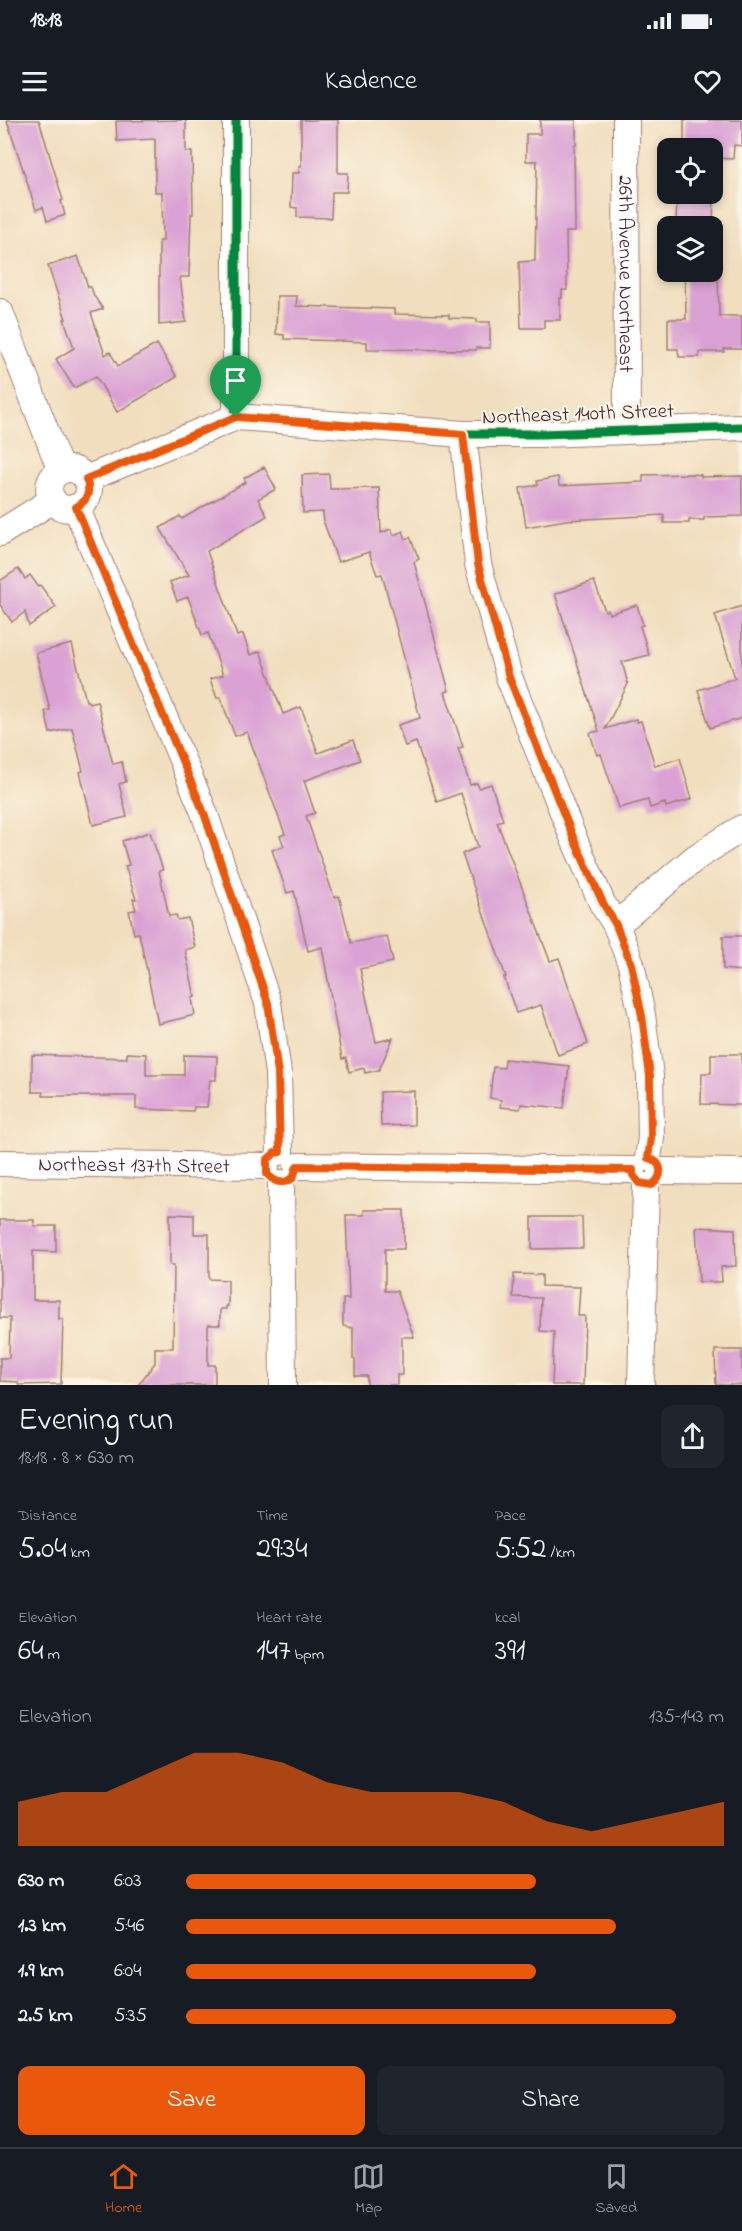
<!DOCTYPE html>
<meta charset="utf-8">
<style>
:root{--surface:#171b24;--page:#20242c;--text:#f1f3f6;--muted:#9ea1a6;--line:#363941;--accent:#ea580c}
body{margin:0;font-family:"Indie Flower",sans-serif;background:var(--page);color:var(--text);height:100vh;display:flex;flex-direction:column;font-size:22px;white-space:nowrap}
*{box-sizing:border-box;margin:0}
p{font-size:20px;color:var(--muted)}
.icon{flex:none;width:33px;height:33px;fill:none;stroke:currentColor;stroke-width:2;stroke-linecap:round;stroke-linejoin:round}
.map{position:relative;height:1265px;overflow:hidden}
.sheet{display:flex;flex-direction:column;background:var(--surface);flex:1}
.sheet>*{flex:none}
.controls{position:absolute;left:657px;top:18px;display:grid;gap:12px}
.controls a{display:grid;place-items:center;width:66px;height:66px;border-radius:12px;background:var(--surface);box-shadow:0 3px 9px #0003;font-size:30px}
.pin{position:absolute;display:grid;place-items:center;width:51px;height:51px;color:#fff;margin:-62px -26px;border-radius:50% 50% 50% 0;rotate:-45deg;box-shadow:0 0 6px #0007}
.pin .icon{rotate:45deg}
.round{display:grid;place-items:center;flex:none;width:63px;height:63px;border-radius:12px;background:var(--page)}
.overview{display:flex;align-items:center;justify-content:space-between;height:102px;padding:0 18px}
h1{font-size:33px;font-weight:600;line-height:45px}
.figures{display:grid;grid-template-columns:repeat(3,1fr);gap:9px;height:102px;padding:6px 18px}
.figures div{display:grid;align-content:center}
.figures b{font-size:30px;font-weight:600}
.figures small{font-size:16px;font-weight:400}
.figures p{font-size:16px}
.chart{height:168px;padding:12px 18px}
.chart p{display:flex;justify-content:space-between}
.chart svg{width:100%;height:108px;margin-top:6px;fill:var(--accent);opacity:.7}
.action{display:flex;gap:12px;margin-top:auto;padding:12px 18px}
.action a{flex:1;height:69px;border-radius:12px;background:var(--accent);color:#fff;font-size:24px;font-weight:600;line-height:69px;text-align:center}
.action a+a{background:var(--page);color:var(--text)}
ul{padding:0 18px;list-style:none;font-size:20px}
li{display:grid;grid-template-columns:96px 72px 1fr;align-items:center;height:45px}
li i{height:15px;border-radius:8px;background:var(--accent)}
.status{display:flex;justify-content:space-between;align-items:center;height:42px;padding:0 30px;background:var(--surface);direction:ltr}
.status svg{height:16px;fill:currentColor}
header{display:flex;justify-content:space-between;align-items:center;height:78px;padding:0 18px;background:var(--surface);font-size:27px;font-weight:600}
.tab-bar{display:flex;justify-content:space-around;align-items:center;height:84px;border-top:2px solid var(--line);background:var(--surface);font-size:16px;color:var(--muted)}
.tab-bar a{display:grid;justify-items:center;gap:3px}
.tab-bar .current{color:var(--accent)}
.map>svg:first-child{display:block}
</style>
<div class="status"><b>18:18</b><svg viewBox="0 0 49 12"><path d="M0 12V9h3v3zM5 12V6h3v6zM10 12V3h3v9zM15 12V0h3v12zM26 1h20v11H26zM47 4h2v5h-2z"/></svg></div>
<header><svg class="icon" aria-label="menu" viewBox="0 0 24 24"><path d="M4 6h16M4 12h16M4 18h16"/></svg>Kadence<svg class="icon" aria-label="heart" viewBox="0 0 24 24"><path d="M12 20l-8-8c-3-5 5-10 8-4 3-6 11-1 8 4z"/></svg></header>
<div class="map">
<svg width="742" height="1265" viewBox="0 0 742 1265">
<rect width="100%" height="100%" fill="#fcf5e5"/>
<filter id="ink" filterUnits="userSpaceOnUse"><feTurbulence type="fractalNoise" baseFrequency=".0167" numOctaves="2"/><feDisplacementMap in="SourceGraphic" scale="12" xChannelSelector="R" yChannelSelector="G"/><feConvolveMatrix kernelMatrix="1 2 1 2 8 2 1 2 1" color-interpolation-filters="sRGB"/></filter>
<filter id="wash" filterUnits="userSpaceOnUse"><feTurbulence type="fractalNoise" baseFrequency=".008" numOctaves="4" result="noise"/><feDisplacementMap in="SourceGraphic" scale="24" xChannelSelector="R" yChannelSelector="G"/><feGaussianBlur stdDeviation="1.35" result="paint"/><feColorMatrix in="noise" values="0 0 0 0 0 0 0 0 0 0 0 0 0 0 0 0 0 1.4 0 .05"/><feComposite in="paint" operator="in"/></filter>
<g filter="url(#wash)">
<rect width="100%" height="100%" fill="#f1debe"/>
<g id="blocks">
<!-- building -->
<g fill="#daa2d4">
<path d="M7,0H39L63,80L61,81L65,95L47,101L43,87L36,90Z"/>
<path d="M186,0V32H192L193,94H191L189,157H180L186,202L159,205V121H163L162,72H155V19L117,21L116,1Z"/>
<path d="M301,0H338V53H348L347,72H332L331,98L297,97V88L291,87L292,53H299V47H301Z"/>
<path d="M540,0H576V25H574L575,112H566L567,170H562V178H560V200H544V208H521L519,142L535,141L537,41H526V14H540Z"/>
<path d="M684,0H742V26L734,25L733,39L712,38V28H691V24H684Z"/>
<path d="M677,74H714L713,106H676Z"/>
<path d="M78,136L88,167H91L94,176L103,189L91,193L105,235L110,232L118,246L157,224L177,257L117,292L96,256L74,268L56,239L74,228L64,199H66L48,146Z"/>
<path d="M685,152H718L719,196H742V229H724V232H699V237H679L678,229H668V199H686Z"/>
<path d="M277,176H297L296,186L394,189V194L449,195V198L477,199V202H490V228H476V230L367,229V222L284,219V215L276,214Z"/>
<path d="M264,347L276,369L258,379L267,396L207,431L237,516L243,514L250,535L260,531L283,594L301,587L318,633L353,620L360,640L304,661L315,693L306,696L334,777L339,776L351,823L387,816L393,842L360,849L376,922L393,918L379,950L365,953L364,948L349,952L346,938L342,939L322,827L308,831L294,771L287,773L272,730L284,726L280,716L285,714L247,612L235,616L220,577L217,578L210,559L223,555L208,513L202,515L188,477L177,481L170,462L189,455L160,408L180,396L182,399L246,362L244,358Z"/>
<path d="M329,354L330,369L379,368L381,413L391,409L394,415L403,411L406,419L410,417L419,439L414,442L449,571L445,572L463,627L458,628L470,665L477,663L479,668L491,664L503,700L497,702L550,841L559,838L588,924L558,935L541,885L516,893L504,857H506L462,734L478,727L461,673L437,682L416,622L405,626L398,605L420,598L382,454L377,455L369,432L338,442L324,403L323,392L303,393L302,355Z"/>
<path d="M692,354L701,355V357L742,356V396L704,397V400H689V403H664V395L566,400L526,407L520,368L538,365L537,361L558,357L559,366L643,362V355Z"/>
<path d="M18,449L25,459L30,455L38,466L40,465L56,487L29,506L25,492L12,502L0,485V461Z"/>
<path d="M594,461L605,491L608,490L609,494L637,485L643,505L640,506L649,535L622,542L628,564L605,609L636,599L637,602L641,601L655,646L680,638L692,679L666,687L665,683L650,688L648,680L619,688L601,634L597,635L590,613L599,611L555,474Z"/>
<path d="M742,486V598L710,608L698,570L735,558L715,495Z"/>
<path d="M72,524L86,581H88L89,583L97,581L113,644L122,642L126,662L119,664L127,697L93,705L80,652L83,651L72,608L50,613L45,591L50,590L36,533Z"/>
<path d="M150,712L163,750L159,751L169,796L176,795L178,800L188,798L195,827L185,830L195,877L192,878L195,895L158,904L139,813L134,814L129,791L136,790L133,779H136L125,746L129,745L122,721Z"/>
<path d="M723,816H742V851L723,849Z"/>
<path d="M127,933L146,934V955H184V935L217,936L216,960H210L207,987H194L193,991L136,989V976H43V972H32V935L127,938Z"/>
<path d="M711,934H742V985L701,984L702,953H711Z"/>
<path d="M505,939L569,946L564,988L521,984L520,989L500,987L501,980L490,978L493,947L504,948Z"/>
<path d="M414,971V1005L381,1006L380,972Z"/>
<path d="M364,1090H404V1129H385V1171H397L414,1217H402V1255H397V1265H367V1256H355V1239H353V1208L343,1206V1179H349L346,1095H364Z"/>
<path d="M170,1094L194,1095V1114H209V1159L228,1160V1186H226V1189H220V1205H208V1245H215V1265H138L155,1243V1228H173L174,1145H170Z"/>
<path d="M532,1097H582L583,1128L532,1129Z"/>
<path d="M0,1100H34V1106H56V1132L33,1131V1180H59V1199H63L61,1264L18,1265V1262L0,1261V1238H9L10,1198H0Z"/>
<path d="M696,1107L735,1109L736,1146L721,1147L722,1162H699Z"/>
<path d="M514,1154L542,1155V1166L580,1167L578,1196H585L583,1265H552L554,1212L540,1211L541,1178L513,1177Z"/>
<path d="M715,1230H742V1265H716Z"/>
</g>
</g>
</g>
<g filter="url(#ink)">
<use href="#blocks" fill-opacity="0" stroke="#9e7e74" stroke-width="1.5"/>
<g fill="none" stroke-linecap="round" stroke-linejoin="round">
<!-- minor casing -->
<g stroke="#9e7e74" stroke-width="28">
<g id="minor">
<path d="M236,0V297"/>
<path id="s1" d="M626,0L627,309"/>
<path d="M0,192L61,351"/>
<path d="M463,314L478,444L509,557L573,717L602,783L616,805L631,844L642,895L650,956L651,1018L648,1038"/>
<circle cx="69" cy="369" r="20"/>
<path d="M86,359L236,297L463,314H541L742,307"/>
<path d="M76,387L204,692L268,883L278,953L280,1032"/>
<path d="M0,413L53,380"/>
<path d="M616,805L695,738L742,708"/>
<path id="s2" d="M0,1043L266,1046"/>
<path d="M297,1046L633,1050"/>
<path d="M661,1051L742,1052"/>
<path d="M281,1063L283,1265"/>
<path d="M641,1265L646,1066"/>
</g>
</g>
<!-- minor -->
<use href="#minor" stroke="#fff" stroke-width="26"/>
<!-- cycleway casing -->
<g stroke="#fcf5e5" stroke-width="13">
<g id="cycleway">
<path d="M236,0V297L463,314H541L742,307"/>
<path d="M463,314L478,444L509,557L573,717L602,783L616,805L631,844L642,895L650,956L651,1018L648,1038"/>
</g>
</g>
<!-- cycleway -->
<use href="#cycleway" stroke="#00873e" stroke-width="9"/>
</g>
</g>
<g fill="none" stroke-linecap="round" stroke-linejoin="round" filter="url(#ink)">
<!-- route casing -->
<g stroke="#fff" stroke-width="12">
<path id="route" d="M236,297L463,314L478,444L509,557L573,717L603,783L616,805L631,844L642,896L650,956L651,1018L648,1038C663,1042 664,1056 652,1065L639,1063L633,1055V1050L297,1046L293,1058C283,1065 275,1063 267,1054V1040L275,1033L280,1032L278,953L268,883L204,693L76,387C88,381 91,371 86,359Z"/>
</g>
<!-- route -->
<use href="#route" stroke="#ea580c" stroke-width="8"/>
</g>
<g text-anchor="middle" stroke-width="4.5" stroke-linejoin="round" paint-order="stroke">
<!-- street labels -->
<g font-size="21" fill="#4a1f2b" stroke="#fcf5e5">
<text dy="7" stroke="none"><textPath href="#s1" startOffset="154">26th Avenue Northeast</textPath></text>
<text transform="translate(578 293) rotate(-2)" y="7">Northeast 140th Street</text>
<text dy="7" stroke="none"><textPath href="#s2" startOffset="134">Northeast 137th Street</textPath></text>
</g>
</g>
</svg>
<div class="controls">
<a><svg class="icon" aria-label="locate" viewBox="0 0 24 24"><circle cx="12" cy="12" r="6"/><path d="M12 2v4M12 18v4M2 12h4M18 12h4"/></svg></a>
<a><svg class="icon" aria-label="layers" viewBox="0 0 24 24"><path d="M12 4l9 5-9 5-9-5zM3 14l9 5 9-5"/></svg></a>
</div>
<div class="pin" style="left:236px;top:297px;background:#1e9e55"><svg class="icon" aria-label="arrive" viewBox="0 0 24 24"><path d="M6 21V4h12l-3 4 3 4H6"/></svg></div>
</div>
<section class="sheet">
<div class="overview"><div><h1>Evening run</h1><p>18:18 · 8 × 630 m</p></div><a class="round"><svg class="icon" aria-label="share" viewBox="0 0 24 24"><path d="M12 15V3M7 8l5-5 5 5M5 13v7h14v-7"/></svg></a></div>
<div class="figures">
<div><p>Distance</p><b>5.04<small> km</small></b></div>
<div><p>Time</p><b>29:34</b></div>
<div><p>Pace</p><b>5:52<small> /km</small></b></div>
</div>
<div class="figures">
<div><p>Elevation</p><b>64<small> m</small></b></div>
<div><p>Heart rate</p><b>147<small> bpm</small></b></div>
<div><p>kcal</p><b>391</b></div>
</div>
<div class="chart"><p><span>Elevation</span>135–143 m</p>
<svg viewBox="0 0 160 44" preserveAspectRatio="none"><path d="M0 44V26L10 22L20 22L30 14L40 6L50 6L60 10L70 18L80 22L90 22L100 22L110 26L120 34L130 38L140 34L150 30L160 26V44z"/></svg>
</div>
<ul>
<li><b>630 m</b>6:03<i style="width:65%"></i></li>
<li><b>1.3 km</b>5:46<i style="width:80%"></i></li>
<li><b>1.9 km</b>6:04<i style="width:65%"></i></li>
<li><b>2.5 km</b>5:35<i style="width:91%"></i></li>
</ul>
<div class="action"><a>Save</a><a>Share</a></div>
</section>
<nav class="tab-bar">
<a class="current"><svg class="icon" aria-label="home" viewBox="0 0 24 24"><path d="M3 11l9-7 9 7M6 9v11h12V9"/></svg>Home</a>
<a><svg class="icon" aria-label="map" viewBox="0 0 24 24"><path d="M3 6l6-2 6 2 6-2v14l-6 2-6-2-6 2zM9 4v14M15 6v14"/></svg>Map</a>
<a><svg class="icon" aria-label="saved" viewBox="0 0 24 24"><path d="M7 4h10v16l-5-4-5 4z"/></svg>Saved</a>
</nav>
